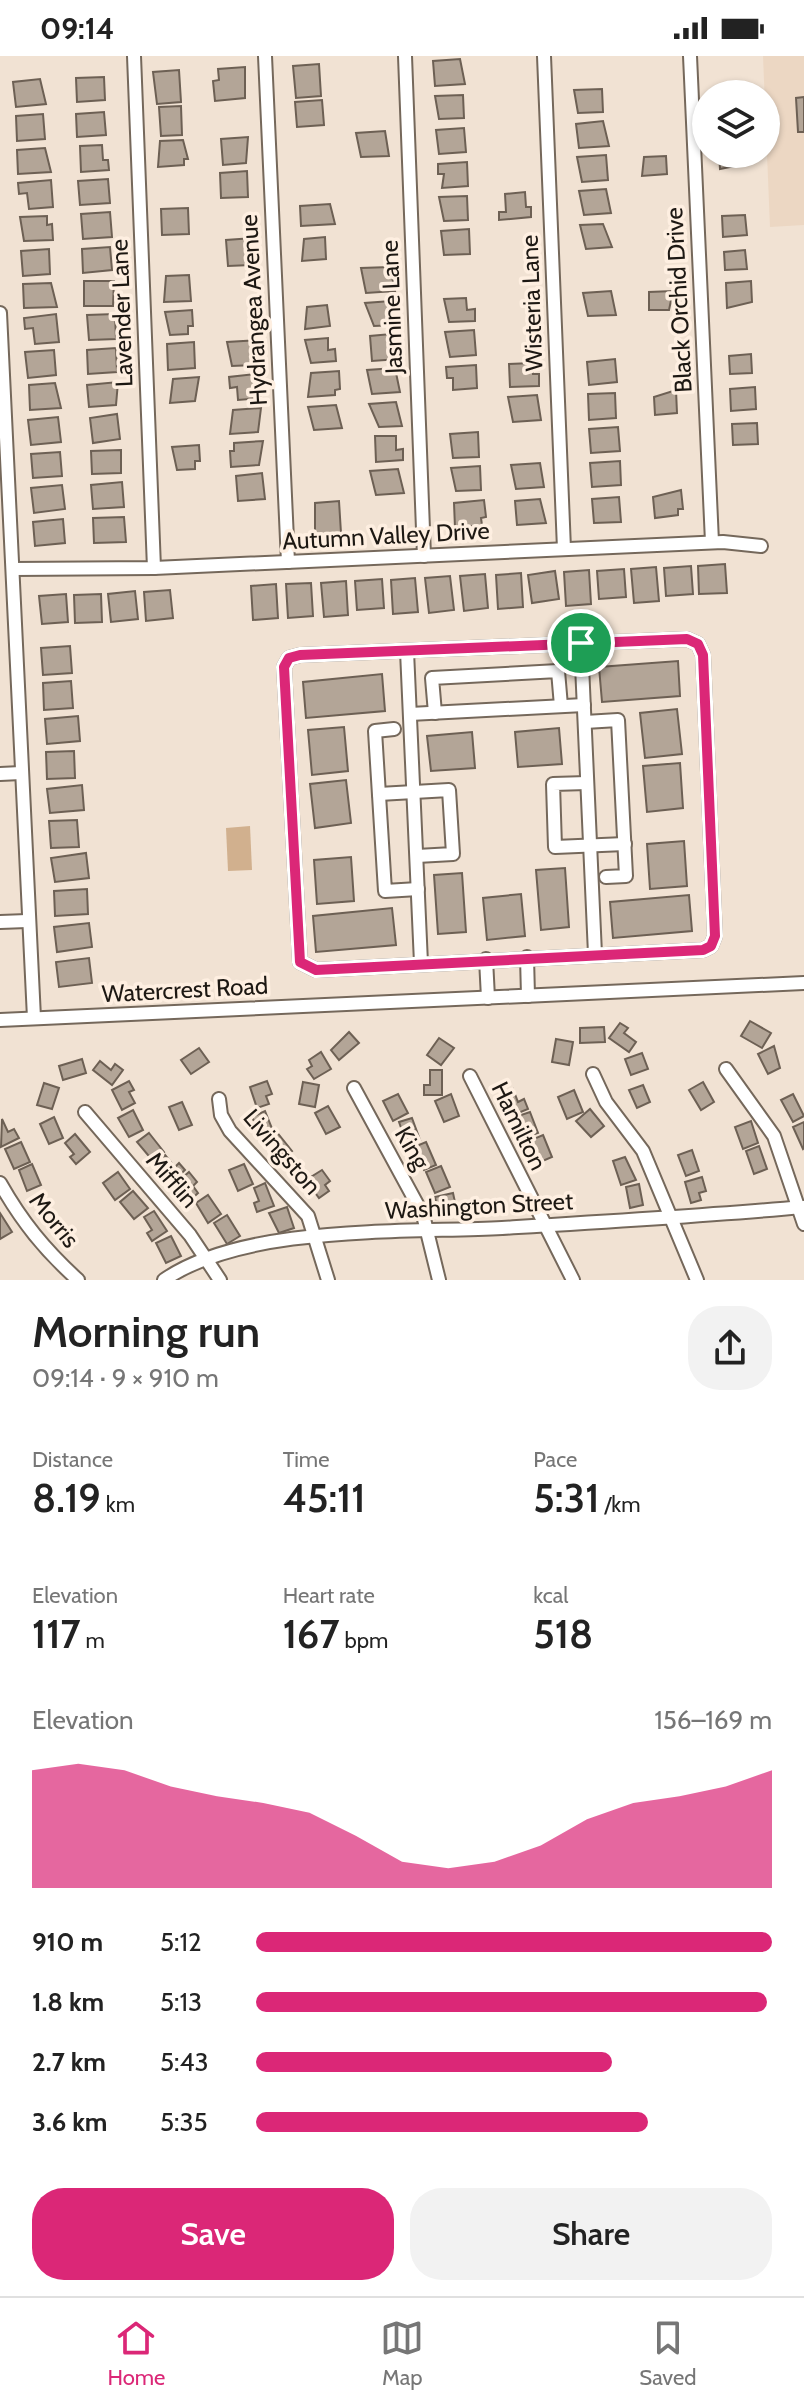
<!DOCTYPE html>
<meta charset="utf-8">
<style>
:root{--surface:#fff;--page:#f2f2f2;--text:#222;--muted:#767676;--line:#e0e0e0;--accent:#db2777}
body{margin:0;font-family:Cabin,sans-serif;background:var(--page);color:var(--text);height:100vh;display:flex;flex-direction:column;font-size:30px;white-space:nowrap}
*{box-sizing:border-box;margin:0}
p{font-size:26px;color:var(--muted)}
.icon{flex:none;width:44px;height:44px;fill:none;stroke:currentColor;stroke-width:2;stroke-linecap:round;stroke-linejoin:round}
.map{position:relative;height:1224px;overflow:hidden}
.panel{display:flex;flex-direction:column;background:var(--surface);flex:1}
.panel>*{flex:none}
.tools{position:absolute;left:692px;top:24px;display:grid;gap:16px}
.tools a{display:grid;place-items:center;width:88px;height:88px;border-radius:50%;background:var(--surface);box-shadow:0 2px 6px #0004;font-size:40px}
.pin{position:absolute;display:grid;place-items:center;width:68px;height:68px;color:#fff;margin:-34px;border:4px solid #fff;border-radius:50%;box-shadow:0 2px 8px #0007}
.round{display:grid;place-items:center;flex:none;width:84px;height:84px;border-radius:32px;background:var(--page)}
.summary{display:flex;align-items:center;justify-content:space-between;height:136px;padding:0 32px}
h1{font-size:44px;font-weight:600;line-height:60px}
.figures{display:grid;grid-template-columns:repeat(3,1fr);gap:12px;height:136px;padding:8px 32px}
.figures div{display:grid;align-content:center}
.figures b{font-size:40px;font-weight:600}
.figures small{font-size:22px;font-weight:400}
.figures p{font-size:22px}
.chart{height:224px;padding:16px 32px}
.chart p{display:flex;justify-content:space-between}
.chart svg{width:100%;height:144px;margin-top:8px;fill:var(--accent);opacity:.7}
.primary-button{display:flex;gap:16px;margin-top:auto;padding:16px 32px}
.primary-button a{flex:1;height:92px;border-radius:32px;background:var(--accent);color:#fff;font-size:32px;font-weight:600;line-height:92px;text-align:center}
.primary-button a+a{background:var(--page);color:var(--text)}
ul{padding:0 32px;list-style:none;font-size:26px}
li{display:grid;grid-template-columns:128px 96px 1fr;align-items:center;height:60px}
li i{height:20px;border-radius:10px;background:var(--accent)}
.status{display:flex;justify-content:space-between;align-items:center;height:56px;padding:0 40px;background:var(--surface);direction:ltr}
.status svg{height:22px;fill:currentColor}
.tabs{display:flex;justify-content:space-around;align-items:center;height:112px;border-top:2px solid var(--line);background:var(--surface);font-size:22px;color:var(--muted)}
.tabs a{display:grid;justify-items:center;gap:4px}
.tabs .on{color:var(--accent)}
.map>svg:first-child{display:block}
</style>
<div class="status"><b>09:14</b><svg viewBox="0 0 49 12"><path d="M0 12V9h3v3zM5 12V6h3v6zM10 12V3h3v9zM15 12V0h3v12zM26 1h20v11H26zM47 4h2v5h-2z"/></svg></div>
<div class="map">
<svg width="804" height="1224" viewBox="0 0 804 1224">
<rect width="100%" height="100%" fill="#f1e2d3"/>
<!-- built -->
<path fill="#ecd7c3" d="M763,0H804V169L770,171Z"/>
<!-- green -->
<path fill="#d1b08e" d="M250,770L252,814L228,815L226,772Z"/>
<!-- building -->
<g fill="#b3a597" stroke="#6d6054" stroke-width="2">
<path d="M460,3L465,28L435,30L433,5Z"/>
<path d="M319,8L321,40L296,42L293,10Z"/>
<path d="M245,11V42L215,45L213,25L219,24L218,13Z"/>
<path d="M179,14L181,46L157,48L153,16Z"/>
<path d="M104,21L105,44L77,46L76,22Z"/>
<path d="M40,23L46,48L16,51L13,26Z"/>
<path d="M602,33L603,56L578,57L574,34Z"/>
<path d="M463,39L464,62L439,63L435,40Z"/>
<path d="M804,41V76H798L796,42Z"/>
<path d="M322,44L324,69L297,71L295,46Z"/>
<path d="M181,50L182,79L161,80L159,51Z"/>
<path d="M104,56L106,79L77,81L76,58Z"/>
<path d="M43,58L45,83L17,85L16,60Z"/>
<path d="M603,65L609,90L579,92L576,68Z"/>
<path d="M464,72L466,96L439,98L436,74Z"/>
<path d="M385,75L389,100L361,101L356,77Z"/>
<path d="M248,81L246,107L223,109L221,83Z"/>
<path d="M183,84L188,103H184V109L158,111L160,85Z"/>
<path d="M102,89L103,104H108L109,114L81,116L80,90Z"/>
<path d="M45,92L51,116L18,118L17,94Z"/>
<path d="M719,98H744L745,108L720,113Z"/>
<path d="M606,99L608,124L582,126L577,101Z"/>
<path d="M666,100L667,118L642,120L644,101Z"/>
<path d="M467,106L468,130L442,132L444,118H438V108Z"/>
<path d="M247,115L248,141L221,142L220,117Z"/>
<path d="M108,123L110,147L80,149L78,125Z"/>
<path d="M51,124L53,151L29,153L27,137L19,138L18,127Z"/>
<path d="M606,133L611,157L584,159L579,135Z"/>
<path d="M525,136L526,151H531V161L499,164V156H506L505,138Z"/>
<path d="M467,140L468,164L444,165L439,141Z"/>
<path d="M330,148L335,168L301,170L300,150Z"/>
<path d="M188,152L189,178L162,179L161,153Z"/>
<path d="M110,156L112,181L83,183L81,158Z"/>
<path d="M745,159L747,179L723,181L722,160Z"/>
<path d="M47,160V169L52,168L53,184L24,185L20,161Z"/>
<path d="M603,168L612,191L586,193L580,169Z"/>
<path d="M469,173L470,198L444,199L441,175Z"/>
<path d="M325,181L326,203L302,205L304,183Z"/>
<path d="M253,182L251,209L228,210L226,184Z"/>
<path d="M110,191L112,214L83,217L82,193Z"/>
<path d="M49,193L50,218L23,220L21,195Z"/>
<path d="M745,194L747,213L725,214L724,196Z"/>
<path d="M390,211L395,235L366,237L361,212Z"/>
<path d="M189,219L191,245L164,246L166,220Z"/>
<path d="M84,225H114L113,250H84Z"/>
<path d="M751,225L752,246L727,252L726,227Z"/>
<path d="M51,227L57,251L24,252L23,228Z"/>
<path d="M611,235L616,259L588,260L583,237Z"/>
<path d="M673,235L669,254H649V236Z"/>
<path d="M466,242L467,254L475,253V265L449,266L444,243Z"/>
<path d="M391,245L397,269L374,270L365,247Z"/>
<path d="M327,249L330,270L305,273L307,251Z"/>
<path d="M192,254L193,270H188V278L170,279L165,256Z"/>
<path d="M56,258L59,286L35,288L33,272L25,273L24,262Z"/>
<path d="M115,258L116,283L89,284L87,259Z"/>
<path d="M474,274L476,299L450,301L445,276Z"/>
<path d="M391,278L392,293L398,292L399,303L372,305L370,280Z"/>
<path d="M328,282V294L335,293L336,305L311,307L305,284Z"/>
<path d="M258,284L254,309L232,310L227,286Z"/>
<path d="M194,286L195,312L168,314L167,288Z"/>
<path d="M116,292L117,316L88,318L87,294Z"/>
<path d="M54,294L56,319L28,322L25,296Z"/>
<path d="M751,298L752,317L730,318L729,300Z"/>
<path d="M615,303L617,326L589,329L587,306Z"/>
<path d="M532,307L533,318H539V330L510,331L509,308Z"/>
<path d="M476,309L477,332L453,334V322H447L446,311Z"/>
<path d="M395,312L400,336L372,338L367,314Z"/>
<path d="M339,315L340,333L335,334V339L308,341L311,317Z"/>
<path d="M255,318L261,342L238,344L237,331L230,332L229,321Z"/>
<path d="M199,321L195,345L170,347L173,323Z"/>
<path d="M118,326L116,349L89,351L87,329Z"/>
<path d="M55,327L61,352L30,354L29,329Z"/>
<path d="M755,331L756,353L731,355L730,333Z"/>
<path d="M676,334L677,357L655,359L654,341Z"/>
<path d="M615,337L616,362L589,364L588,338Z"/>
<path d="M537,339L541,364L513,366L508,341Z"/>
<path d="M396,346L402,370L379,371L369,348Z"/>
<path d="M336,349L342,372L314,374L308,351Z"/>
<path d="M261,352L258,376L230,378L233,354Z"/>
<path d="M117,358L120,383L93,387L90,362Z"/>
<path d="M58,361L61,386L31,389L28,364Z"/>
<path d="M757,367L758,388L733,389L732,368Z"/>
<path d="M618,371L620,395L591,397L589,373Z"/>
<path d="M478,376L479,401L453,402L450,378Z"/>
<path d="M375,380H396V394L403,393V404L376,406Z"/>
<path d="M263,385L259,409L231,411L230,395H234V387Z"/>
<path d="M199,389L200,405H195V413L177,414L172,391Z"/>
<path d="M121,394V417L92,418L91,395Z"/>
<path d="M60,396L62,420L33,422L31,398Z"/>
<path d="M620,405L621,429L592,431L590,407Z"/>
<path d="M540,407L544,431L516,433L511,409Z"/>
<path d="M480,410L481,434L456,435L451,412Z"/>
<path d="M398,413L404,437L376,439L370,415Z"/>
<path d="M262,417L265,443L238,445L236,420Z"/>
<path d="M122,426L124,451L93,453L91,429Z"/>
<path d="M62,429L65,453L34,457L31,432Z"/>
<path d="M681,434L683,453H678V459L655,462L653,441Z"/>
<path d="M619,441L621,466L594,467L592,443Z"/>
<path d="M540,443L546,467L517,469L515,445Z"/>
<path d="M484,444L486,461L481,462L482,469L455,472L454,447Z"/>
<path d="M339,445L341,477L315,479V447Z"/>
<path d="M124,461L126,486L94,487L93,462Z"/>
<path d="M63,463L65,487L35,490L33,466Z"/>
<path d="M725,508L727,537L699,538L698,510Z"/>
<path d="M691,510L693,538L666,540L664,512Z"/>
<path d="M656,511L659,545L634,547L631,513Z"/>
<path d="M624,513L626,541L599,543L597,515Z"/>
<path d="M589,514L591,548L566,550L564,516Z"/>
<path d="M555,515L559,543L532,547L528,519Z"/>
<path d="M521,517L523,551L498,553L496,519Z"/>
<path d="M485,518L488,552L464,555L460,520Z"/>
<path d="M450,520L454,554L429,557L425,522Z"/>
<path d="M415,522L418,556L393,558L391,524Z"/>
<path d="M382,523L384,552L357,554L355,525Z"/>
<path d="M346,525L348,559L324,561L321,527Z"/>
<path d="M311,527L313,560L288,562L286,528Z"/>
<path d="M276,528L278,562L253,564L251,530Z"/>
<path d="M170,534L173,562L146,565L144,536Z"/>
<path d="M135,535L138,563L111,566L108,538Z"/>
<path d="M66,538L68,566L42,568L39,540Z"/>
<path d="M101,538L102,566L75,567L74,539Z"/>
<path d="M70,590L72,617L43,619L41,592Z"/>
<path d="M678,605L680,640L602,646L599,611Z"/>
<path d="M382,618L385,655L306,662L303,626Z"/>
<path d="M71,625L73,652L44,654L43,627Z"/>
<path d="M677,653L682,698L645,702L640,657Z"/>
<path d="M78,660L80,685L47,688L45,663Z"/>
<path d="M344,671L348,715L312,719L308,674Z"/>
<path d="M559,672L562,708L518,711L515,676Z"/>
<path d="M472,676L475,712L431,715L427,680Z"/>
<path d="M74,695L75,722L47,723L46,696Z"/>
<path d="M680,707L683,752L647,756L643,710Z"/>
<path d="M346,724L351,767L315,772L310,728Z"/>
<path d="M82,729L84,754L50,757L47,733Z"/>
<path d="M77,764L79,791L51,792L49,765Z"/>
<path d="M684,785L687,830L650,833L647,788Z"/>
<path d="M86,797L89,822L55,826L51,802Z"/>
<path d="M351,801L354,845L317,848L314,804Z"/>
<path d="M565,812L569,871L541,874L536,814Z"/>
<path d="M462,817L466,876L438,878L434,819Z"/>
<path d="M87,833L88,858L55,860L54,835Z"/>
<path d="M521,838L525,880L487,884L483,842Z"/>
<path d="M689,839L692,875L613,882L610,846Z"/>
<path d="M392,852L396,889L316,896L313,860Z"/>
<path d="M89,867L92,891L57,896L54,871Z"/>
<path d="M89,902L92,927L59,931L56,906Z"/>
<path d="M750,965L771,977L762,992L741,980Z"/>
<path d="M620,967L628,972L624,977L636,986L629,996L609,982Z"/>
<path d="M604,971L605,986L580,987V972Z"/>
<path d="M349,976L359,987L339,1004L331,994Z"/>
<path d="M439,982L454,992L441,1009L427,999Z"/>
<path d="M556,983L573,986L569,1009L552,1006Z"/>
<path d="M774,990L780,1012L768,1018L758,998Z"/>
<path d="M199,992L209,1006L191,1018L181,1004Z"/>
<path d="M321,996L331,1013L314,1023L307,1013L312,1010L309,1004Z"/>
<path d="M642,997L648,1013L631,1019L625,1003Z"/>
<path d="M82,1003L86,1017L63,1024L59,1010Z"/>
<path d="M100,1005L111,1014L115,1008L123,1014L112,1029L93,1014Z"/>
<path d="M430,1014H442V1039H424V1029H430Z"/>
<path d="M129,1025L134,1034L129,1036L135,1047L122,1054L112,1034Z"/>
<path d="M267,1025L272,1038L266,1040L269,1048L257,1052L250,1031Z"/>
<path d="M303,1026L319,1029L315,1051L299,1048Z"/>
<path d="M703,1026L714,1046L701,1054L689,1034Z"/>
<path d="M44,1027L59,1032L52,1053L37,1049Z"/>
<path d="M643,1029L650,1046L637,1052L629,1034Z"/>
<path d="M513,1033L518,1046L524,1043L528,1053L511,1060L502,1037Z"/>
<path d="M574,1034L583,1056L567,1063L558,1041Z"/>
<path d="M398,1038L408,1057L393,1065L383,1045Z"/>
<path d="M451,1038L459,1060L444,1066L435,1045Z"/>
<path d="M793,1038L804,1060L793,1066L781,1044Z"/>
<path d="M182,1046L192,1069L179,1074L169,1051Z"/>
<path d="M328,1050L340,1071L326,1078L315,1057Z"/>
<path d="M590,1053L604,1070L591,1081L576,1065Z"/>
<path d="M133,1054L143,1074L129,1081L118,1062Z"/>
<path d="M265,1055L273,1075L261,1080L252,1061Z"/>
<path d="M530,1056L538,1077L523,1082L515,1061Z"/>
<path d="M54,1061L63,1082L49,1088L40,1068Z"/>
<path d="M412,1062L420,1084L407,1089L399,1066Z"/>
<path d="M2,1063L8,1076L14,1073L19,1082L1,1091Z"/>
<path d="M751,1065L758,1087L743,1093L735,1071Z"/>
<path d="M804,1066V1092L803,1093L793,1071Z"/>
<path d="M276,1075L292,1095L282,1103L266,1083Z"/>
<path d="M149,1077L164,1096L153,1105L137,1086Z"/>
<path d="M75,1078L90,1096L76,1108L70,1101L74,1098L65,1087Z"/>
<path d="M543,1079L552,1101L538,1107L529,1085Z"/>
<path d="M21,1086L30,1106L14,1113L5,1093Z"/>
<path d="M426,1086L436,1109L424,1114L414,1091Z"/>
<path d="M759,1090L767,1113L754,1118L746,1095Z"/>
<path d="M692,1094L699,1115L686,1120L678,1099Z"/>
<path d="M165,1099L175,1111L179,1107L185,1114L172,1126L156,1108Z"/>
<path d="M625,1101L636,1124L621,1129L613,1105Z"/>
<path d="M32,1108L41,1129L27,1135L19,1114Z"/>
<path d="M244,1108L253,1128L238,1135L229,1114Z"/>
<path d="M441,1110L450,1131L435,1137L426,1116Z"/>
<path d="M322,1114L330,1125L325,1129L329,1135L319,1142L306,1124Z"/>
<path d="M118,1116L130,1133L115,1144L103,1127Z"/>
<path d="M189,1116L197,1126L193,1130L198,1137L189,1145L175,1128Z"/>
<path d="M702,1121L706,1135L699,1137L701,1144L691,1147L685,1126Z"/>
<path d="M265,1127L274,1150L257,1156L254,1147L259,1145L254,1132Z"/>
<path d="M639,1128L643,1149L630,1152L626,1131Z"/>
<path d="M133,1135L148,1152L134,1163L120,1146Z"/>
<path d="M453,1137L456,1151L449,1153L450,1158L439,1161L435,1141Z"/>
<path d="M208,1139L221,1158L208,1167L196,1147Z"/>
<path d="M287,1151L294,1172L279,1177L269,1157Z"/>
<path d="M154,1155L167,1175L152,1185L147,1177L152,1174L144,1161Z"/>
<path d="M0,1157L12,1176L0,1183Z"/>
<path d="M227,1159L240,1180L227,1188L214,1167Z"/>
<path d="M171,1180L181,1200L166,1207L156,1187Z"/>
</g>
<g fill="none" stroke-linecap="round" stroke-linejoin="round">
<!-- minor casing -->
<g stroke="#75685b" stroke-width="16">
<g id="minor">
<path d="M134,0L154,512"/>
<path d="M265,0L288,506"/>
<path d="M405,0L424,500"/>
<path d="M544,0L564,493"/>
<path d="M690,0L712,486"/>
<path d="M0,257L34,962"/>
<path d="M13,513L154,512L723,486L761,490"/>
<path d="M687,583L698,588L703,599L715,880L711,890L703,894L316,914L300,906L284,611L289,602L300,599Z"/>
<path d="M581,587L595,898"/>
<path d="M407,595L421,907"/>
<path d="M435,657L432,622L558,615L561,650"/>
<path d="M410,658L584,649"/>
<path d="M585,666L618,664L626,820L606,821"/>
<path d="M394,673L375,675L385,835L418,833"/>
<path d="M0,718L21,717"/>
<path d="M587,727L553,728L555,791L625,788"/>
<path d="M379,738L449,734L453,798L417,800"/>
<path d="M0,866L27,865"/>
<path d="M527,901L528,940"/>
<path d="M486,903L488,942"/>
<path d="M0,964L804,927"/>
<path d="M726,1013L774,1080L804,1168"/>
<path d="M593,1018L606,1046L643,1095L697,1224"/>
<path d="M470,1020L573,1224"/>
<path d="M354,1032L423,1159L439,1224"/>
<path d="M219,1043L221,1059L230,1075L308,1160L328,1224"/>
<path d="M85,1056L190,1179L220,1224"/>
<path d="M0,1127C22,1166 45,1194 78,1224"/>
<path d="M164,1224C245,1168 406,1177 502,1172C602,1166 704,1160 804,1151"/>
</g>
</g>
<!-- minor -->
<use href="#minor" stroke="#fff" stroke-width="12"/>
</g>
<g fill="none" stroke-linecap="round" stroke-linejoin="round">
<!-- route casing -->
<g stroke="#fff" stroke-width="16">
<path id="route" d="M687,583L698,588L703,599L715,880L711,890L703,894L316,914L300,906L284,611L289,602L300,599Z"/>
</g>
<!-- route -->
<use href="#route" stroke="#db2777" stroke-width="10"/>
</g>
<g text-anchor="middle" stroke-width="7" stroke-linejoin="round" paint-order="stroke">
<!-- street labels -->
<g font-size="24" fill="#1d1813" stroke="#feefe1">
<text transform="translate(679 244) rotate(-93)" y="8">Black Orchid Drive</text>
<text transform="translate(532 247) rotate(-92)" y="8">Wisteria Lane</text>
<text transform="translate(392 251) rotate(-92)" y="8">Jasmine Lane</text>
<text transform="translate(254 254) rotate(-93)" y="8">Hydrangea Avenue</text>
<text transform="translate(122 257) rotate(-92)" y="8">Lavender Lane</text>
<text transform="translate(386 480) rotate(-3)" y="8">Autumn Valley Drive</text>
<text transform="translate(185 934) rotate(-3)" y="8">Watercrest Road</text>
<text transform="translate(519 1070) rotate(64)" y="8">Hamilton</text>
<text transform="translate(412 1092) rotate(60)" y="8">King</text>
<text transform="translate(282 1096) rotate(49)" y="8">Livingston</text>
<text transform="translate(172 1124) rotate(49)" y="8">Mifflin</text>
<text transform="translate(479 1150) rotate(-3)" y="8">Washington Street</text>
<text transform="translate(54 1164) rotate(51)" y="8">Morris</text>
</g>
</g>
</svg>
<div class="tools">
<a><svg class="icon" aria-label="layers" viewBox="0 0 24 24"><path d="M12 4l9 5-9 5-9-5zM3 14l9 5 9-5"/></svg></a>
</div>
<div class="pin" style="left:581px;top:587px;background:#1e9e55"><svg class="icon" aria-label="arrive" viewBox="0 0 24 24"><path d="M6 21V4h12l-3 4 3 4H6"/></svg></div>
</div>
<section class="panel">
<div class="summary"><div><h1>Morning run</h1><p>09:14 · 9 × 910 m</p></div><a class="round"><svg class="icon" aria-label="share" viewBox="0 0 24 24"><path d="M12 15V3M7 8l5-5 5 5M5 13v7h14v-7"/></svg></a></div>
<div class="figures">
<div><p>Distance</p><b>8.19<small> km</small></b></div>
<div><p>Time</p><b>45:11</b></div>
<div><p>Pace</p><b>5:31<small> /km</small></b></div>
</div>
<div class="figures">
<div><p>Elevation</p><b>117<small> m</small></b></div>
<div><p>Heart rate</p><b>167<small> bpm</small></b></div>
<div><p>kcal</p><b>518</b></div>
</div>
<div class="chart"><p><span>Elevation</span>156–169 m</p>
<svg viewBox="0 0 160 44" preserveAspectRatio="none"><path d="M0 44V8L10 6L20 8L30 13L40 16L50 18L60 21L70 28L80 36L90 38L100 36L110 31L120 23L130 18L140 16L150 13L160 8V44z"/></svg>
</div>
<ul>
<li><b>910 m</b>5:12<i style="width:100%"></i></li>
<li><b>1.8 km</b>5:13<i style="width:99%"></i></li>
<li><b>2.7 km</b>5:43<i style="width:69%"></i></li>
<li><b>3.6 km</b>5:35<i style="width:76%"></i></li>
</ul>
<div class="primary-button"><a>Save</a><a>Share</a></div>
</section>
<nav class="tabs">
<a class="on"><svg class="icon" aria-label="home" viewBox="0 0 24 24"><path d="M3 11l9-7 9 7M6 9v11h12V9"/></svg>Home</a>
<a><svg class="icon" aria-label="map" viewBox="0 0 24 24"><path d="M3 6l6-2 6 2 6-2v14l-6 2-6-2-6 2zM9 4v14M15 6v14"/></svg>Map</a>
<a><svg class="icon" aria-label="saved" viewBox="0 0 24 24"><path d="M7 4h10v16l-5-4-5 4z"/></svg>Saved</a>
</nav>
